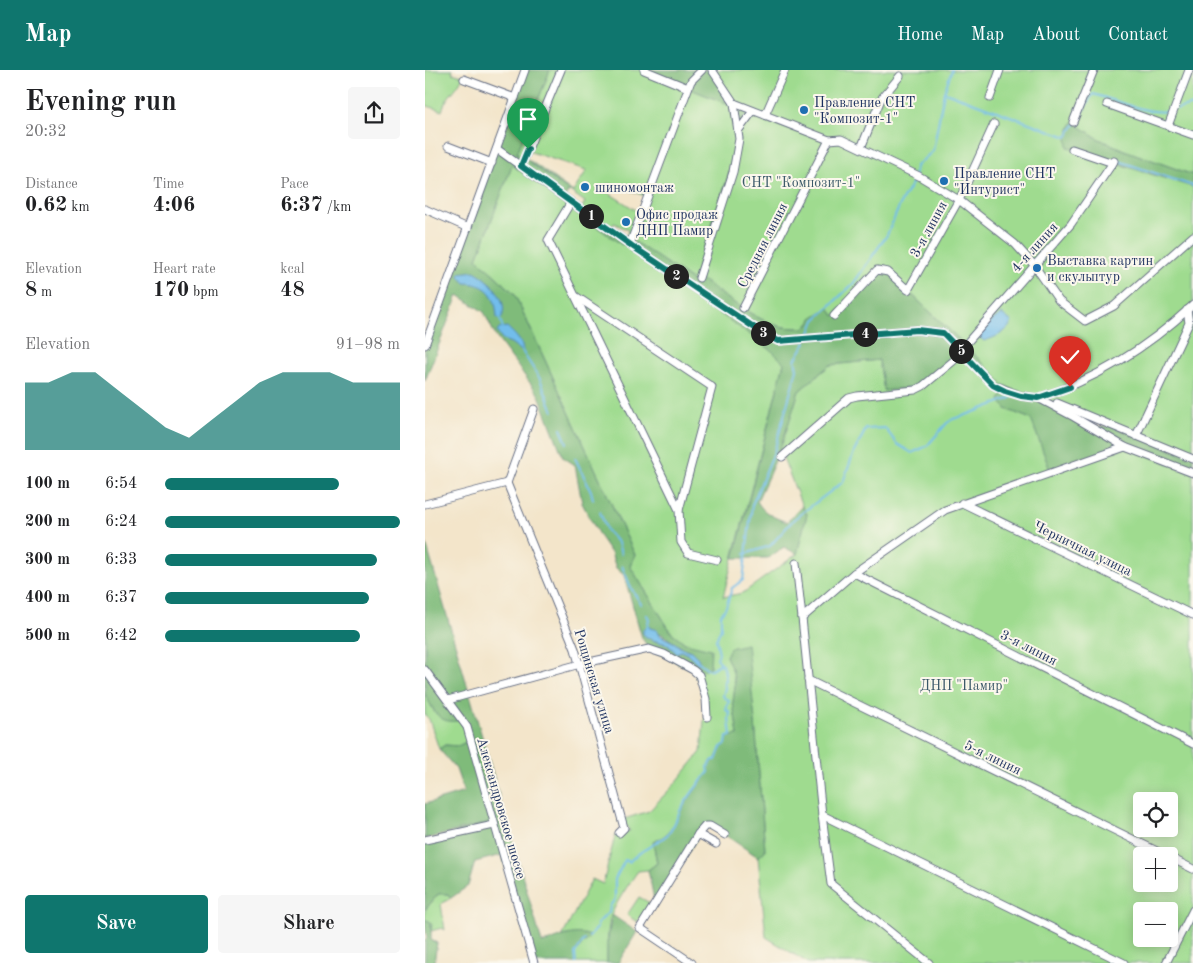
<!DOCTYPE html>
<meta charset="utf-8">
<style>
:root{--surface:#fff;--page:#f6f6f6;--text:#202124;--muted:#757577;--accent:#0f766e}
body{margin:0;font-family:"Old Standard TT",serif;background:var(--page);color:var(--text);height:100vh;display:flex;flex-direction:column;font-size:19px;white-space:nowrap}
*{box-sizing:border-box;margin:0}
p{font-size:16px;color:var(--muted)}
.icon{flex:none;width:28px;height:28px;fill:none;stroke:currentColor;stroke-width:2;stroke-linecap:round;stroke-linejoin:round}
.map{position:relative;flex:1;overflow:hidden}
.drawer{display:flex;flex-direction:column;background:var(--surface);width:425px}
.drawer>*{flex:none}
.buttons{position:absolute;left:708px;top:722px;display:grid;gap:10px}
.buttons a{display:grid;place-items:center;width:45px;height:45px;border-radius:5px;background:var(--surface);box-shadow:0 2px 12px #0003;font-size:25px}
.pin{position:absolute;display:grid;place-items:center;width:42px;height:42px;color:#fff;margin:-51px -21px;border-radius:50% 50% 50% 0;rotate:-45deg;box-shadow:0 0 5px #0007}
.pin .icon{rotate:45deg}
.km{position:absolute;width:25px;height:25px;margin:-12px;border-radius:50%;background:#222;color:#fff;font-size:14px;line-height:25px;text-align:center}
.round{display:grid;place-items:center;flex:none;width:52px;height:52px;border-radius:5px;background:var(--page)}
.summary{display:flex;align-items:center;justify-content:space-between;height:85px;padding:0 25px}
h1{font-size:28px;font-weight:800;line-height:38px}
.metrics{display:grid;grid-template-columns:repeat(3,1fr);gap:8px;height:85px;padding:5px 25px}
.metrics div{display:grid;align-content:center}
.metrics b{font-size:21px;font-weight:800}
.metrics small{font-size:14px;font-weight:400}
.metrics p{font-size:14px}
.chart{height:140px;padding:10px 25px}
.chart p{display:flex;justify-content:space-between}
.chart svg{width:100%;height:90px;margin-top:5px;fill:var(--accent);opacity:.7}
.primary-button{display:flex;gap:10px;margin-top:auto;padding:10px 25px}
.primary-button a{flex:1;height:58px;border-radius:5px;background:var(--accent);color:#fff;font-size:20px;font-weight:800;line-height:58px;text-align:center}
.primary-button a+a{background:var(--page);color:var(--text)}
ul{padding:0 25px;list-style:none;font-size:16px}
li{display:grid;grid-template-columns:80px 60px 1fr;align-items:center;height:38px}
li i{height:12px;border-radius:6px;background:var(--accent)}
header{display:flex;align-items:center;gap:30px;box-sizing:border-box;height:70px;padding:0 25px;background:var(--accent);color:#fff}
header strong{font-size:24px}
nav{display:flex;gap:28px;margin-inline-start:auto;font-size:18px}
main{display:flex;flex:1;min-height:0}
.map>svg:first-child{display:block}
</style>
<header>
<strong>Map</strong>
<nav><a>Home</a><a>Map</a><a>About</a><a>Contact</a></nav>
</header>
<main>
<section class="drawer">
<div class="summary"><div><h1>Evening run</h1><p>20:32</p></div><a class="round"><svg class="icon" aria-label="share" viewBox="0 0 24 24"><path d="M12 15V3M7 8l5-5 5 5M5 13v7h14v-7"/></svg></a></div>
<div class="metrics">
<div><p>Distance</p><b>0.62<small> km</small></b></div>
<div><p>Time</p><b>4:06</b></div>
<div><p>Pace</p><b>6:37<small> /km</small></b></div>
</div>
<div class="metrics">
<div><p>Elevation</p><b>8<small> m</small></b></div>
<div><p>Heart rate</p><b>170<small> bpm</small></b></div>
<div><p>kcal</p><b>48</b></div>
</div>
<div class="chart"><p><span>Elevation</span>91–98 m</p>
<svg viewBox="0 0 160 44" preserveAspectRatio="none"><path d="M0 44V11L10 11L20 6L30 6L40 15L50 24L60 33L70 38L80 29L90 20L100 11L110 6L120 6L130 6L140 11L150 11L160 11V44z"/></svg>
</div>
<ul>
<li><b>100 m</b>6:54<i style="width:74%"></i></li>
<li><b>200 m</b>6:24<i style="width:100%"></i></li>
<li><b>300 m</b>6:33<i style="width:90%"></i></li>
<li><b>400 m</b>6:37<i style="width:87%"></i></li>
<li><b>500 m</b>6:42<i style="width:83%"></i></li>
</ul>
<div class="primary-button"><a>Save</a><a>Share</a></div>
</section>
<div class="map">
<svg width="768" height="893" viewBox="0 0 768 893">
<rect width="100%" height="100%" fill="#fbf7ec"/>
<filter id="ink" filterUnits="userSpaceOnUse"><feTurbulence type="fractalNoise" baseFrequency=".02" numOctaves="2"/><feDisplacementMap in="SourceGraphic" scale="10" xChannelSelector="R" yChannelSelector="G"/><feConvolveMatrix kernelMatrix="1 2 1 2 8 2 1 2 1" color-interpolation-filters="sRGB"/></filter>
<filter id="wash" filterUnits="userSpaceOnUse"><feTurbulence type="fractalNoise" baseFrequency=".0096" numOctaves="4" result="noise"/><feDisplacementMap in="SourceGraphic" scale="20" xChannelSelector="R" yChannelSelector="G"/><feGaussianBlur stdDeviation="1.12" result="paint"/><feColorMatrix in="noise" values="0 0 0 0 0 0 0 0 0 0 0 0 0 0 0 0 0 1.4 0 .05"/><feComposite in="paint" operator="in"/></filter>
<g filter="url(#wash)">
<rect width="100%" height="100%" fill="#f3e5ca"/>
<!-- green -->
<g fill="#9fdb8f" stroke="#5d8576" fill-rule="evenodd">
<path d="M0,0H28L27,3L38,6C32,21 21,25 17,41L0,35V27L2,24L0,20Z"/>
<path d="M125,0H219L305,35L310,69L305,101L268,211L201,167L203,160L189,153L185,160L156,139L160,132L92,83ZM103,81L161,100H162L148,122L100,87ZM183,113L223,127L217,144L179,120Z"/>
<path d="M287,0H768V105L699,80L674,69L648,52L642,67L683,91L768,117V389L617,327L589,320L579,315L540,275L463,202L409,246L404,237L379,258C369,258 357,258 348,254C321,244 297,224 274,208L314,69L310,34Z"/>
<path d="M87,95L197,175L199,173L206,178L205,181L330,268L347,281L359,293L298,527L318,523L372,484L382,444L377,436L355,380L374,321L405,295L454,290L459,321L538,283L580,321L581,339L606,349L626,402L700,377L768,403V893H383L341,867L333,787L340,780L330,652L321,574L301,586L308,602L310,616L308,632L313,665L305,667L301,674L298,675L291,690H287L283,697L284,702C275,713 266,725 258,737C247,754 250,763 228,772L232,793L223,800L213,801C205,812 188,837 185,849C182,864 182,878 182,893H151L150,883L164,867L142,865L137,867L167,809L178,814L190,766L194,763L197,764L201,761H205L196,750L224,741L249,715L276,682L279,651L282,643L281,629L268,600L284,585L286,580L260,573L246,562L205,496L210,485L89,223L52,189ZM716,731H744V759H716ZM716,786H744V814H716ZM716,841H744V869H716Z"/>
<path d="M0,624L10,643L36,650L45,670L33,676L20,675L14,679L4,649L0,645Z"/>
<path d="M14,823L23,824L26,828L16,834L20,860L17,858L6,861L7,855L2,850L0,851V840Z"/>
<path d="M214,827L225,833L212,852L202,845Z"/>
</g>
<!-- forest -->
<g fill="#7fbb7a" stroke="#4d756c" fill-rule="evenodd">
<path d="M100,0H125L92,83L144,121L140,127L207,176L210,172L268,211L305,100L310,69L305,35L219,0H287L310,34L328,41L313,62L314,69L274,208C297,224 321,244 348,254C357,258 369,258 379,258L385,254L387,248L404,237L409,246L452,200L463,202L540,275L579,315L589,320L607,324L664,357L686,356L768,389V403L700,377L626,403L606,349L581,339L575,330L580,321L568,315L538,283L498,316L459,321L454,290L405,295L374,321L355,380L332,431C338,443 350,448 362,452L377,436L382,444L372,484L359,477L343,488H309L359,293L347,281L330,268L205,181L206,178L199,173L197,175L87,95L52,189L89,223L210,485L205,496L246,562L260,573L286,579L285,597L277,601L268,600L224,579L217,568L199,505L191,498L186,483L175,467L157,433L150,395L138,387L114,325L71,267L59,242L33,225L0,311V276ZM225,558C240,564 250,576 266,581L273,594L264,585L256,581L251,583C248,580 244,576 241,574C233,571 225,571 218,564Z"/>
<path d="M648,52L674,69L699,80L768,105V117L643,77L642,67Z"/>
<path d="M0,470L117,873C134,869 148,859 165,866L150,883L151,893H109L77,785L50,792L43,816L26,828L23,824H13L0,840V772L66,752L0,769V734L39,722L31,699L14,679L20,675L33,676L45,670L36,650C14,656 9,641 0,624Z"/>
<path d="M322,574L330,652L340,781L333,787L300,765L280,756L230,834L223,800L232,793L228,772C249,763 247,754 258,737C266,725 275,713 284,702L283,697L288,690H290L296,677L301,674L302,667L313,665L308,632L310,616L308,602L301,586L305,578Z"/>
<path d="M187,845L212,862L193,893H182V873Z"/>
<path d="M2,850L6,852V870L12,873L9,893H0V871L2,869L0,851Z"/>
</g>
<!-- water -->
<g fill="#72bdeb" stroke="#4676a4">
<path d="M49,201C64,208 86,232 76,249L72,248C71,225 63,214 40,213L34,206L35,203Z"/>
<path d="M577,244L587,252C583,262 569,268 559,271L553,266L569,249Z"/>
<path d="M82,257C89,264 98,271 98,282L86,273L78,270L72,262L75,258Z"/>
<path d="M223,555L225,558L232,560L236,566L250,573L256,578L266,581L273,588L275,593L273,594L264,585L256,581L251,583C248,580 245,576 241,574C233,571 225,571 218,564V560Z"/>
</g>
<g fill="none" stroke-linecap="round" stroke-linejoin="round">
<!-- stream -->
<g stroke="#72bdeb" stroke-width="2">
<path d="M520,22L642,67L650,54"/>
<path d="M752,39L768,35"/>
<path d="M652,50L668,24C690,30 724,45 746,41"/>
<path d="M694,91L768,116"/>
<path d="M74,247L78,258"/>
<path d="M384,265L390,250L428,214L462,165L477,130L488,112L491,96L508,81L519,22L527,0"/>
<path d="M97,281L115,309L128,341"/>
<path d="M136,359L142,373"/>
<path d="M150,388L166,421L168,429"/>
<path d="M175,442L182,461L193,473L196,484"/>
<path d="M320,484L345,476L369,449L418,412L429,382L441,359L460,358L472,374L487,383L502,376L522,353L528,349L541,345L586,328"/>
<path d="M197,496L206,518L216,534"/>
<path d="M222,545L224,549L222,557"/>
<path d="M274,592L284,600L295,594"/>
<path d="M164,867L172,858V854L184,842L185,836L190,829V809L200,790L204,792C215,779 232,775 244,763C250,755 252,747 256,739C264,726 274,713 284,702L283,697L288,690H291L296,677L301,674L302,667L306,666L304,649L305,642L301,640L304,631L298,626L300,618L299,612L301,610L299,598L292,588L294,583L291,570L296,558V544L301,537L307,518L318,510L327,435L349,382L372,299L370,290L381,272"/>
<path d="M151,893L150,883L159,870"/>
</g>
</g>
</g>
<g filter="url(#ink)">
<g fill="none" stroke-linecap="round" stroke-linejoin="round">
<!-- minor casing -->
<g stroke="#676f84" stroke-width="9">
<g id="minor">
<path d="M219,0L263,18"/>
<path d="M287,0L309,33L404,70L416,69L494,106L534,130L590,174L609,195L634,231L660,251L689,236L768,166"/>
<path d="M39,9L90,28"/>
<path d="M565,28L575,0"/>
<path d="M682,34L768,65"/>
<path d="M340,45L360,0"/>
<path d="M648,52L669,0"/>
<path d="M743,56L764,0"/>
<path d="M313,61L328,41"/>
<path d="M23,76L67,93"/>
<path d="M436,78L456,29L475,6"/>
<path d="M72,79L207,176L333,260L353,271L491,260L518,263L568,315L596,326L613,328L649,347L700,377L768,403"/>
<path d="M647,79L688,93"/>
<path d="M96,96L136,0"/>
<path d="M146,132L123,170L254,440L256,472L263,483L292,490"/>
<path d="M0,139L43,158"/>
<path d="M205,174L266,11L277,0"/>
<path d="M274,208L308,102L314,69L309,33"/>
<path d="M152,227L287,317L254,440"/>
<path d="M318,238L404,70"/>
<path d="M409,246L452,200L463,202L483,220L536,126L569,54"/>
<path d="M0,275L100,0"/>
<path d="M540,275L646,154L689,91"/>
<path d="M613,328C671,310 724,276 768,235"/>
<path d="M632,333L768,389"/>
<path d="M711,366L764,253L762,240"/>
<path d="M357,387L424,328L432,326L490,320L498,316L538,283"/>
<path d="M82,413L150,579L199,758L194,763"/>
<path d="M82,413L109,339"/>
<path d="M537,433L768,545"/>
<path d="M0,434L82,413"/>
<path d="M371,493L377,548"/>
<path d="M429,503L768,674"/>
<path d="M0,600L42,657L109,893"/>
<path d="M383,610L742,786"/>
<path d="M23,630L155,594L224,579L239,584L268,600L274,605L281,629L282,647"/>
<path d="M397,745L699,893"/>
<path d="M273,764L291,774"/>
<path d="M0,770L69,755"/>
<path d="M744,787L768,799"/>
<path d="M267,893L215,858L273,764L280,756H285L300,765"/>
<path d="M504,893L406,814L397,745L377,548L429,503L520,440L700,377"/>
<path d="M741,893L768,840"/>
</g>
</g>
<!-- minor -->
<use href="#minor" stroke="#fff" stroke-width="7"/>
</g>
</g>
<g fill="none" stroke-linecap="round" stroke-linejoin="round" filter="url(#ink)">
<!-- route casing -->
<g stroke="#fff" stroke-width="10">
<path id="route" d="M103,79L96,96L207,176L333,260L353,271L492,260L518,263L568,315L580,321L596,326L613,328L645,317"/>
</g>
<!-- route -->
<use href="#route" stroke="#0f766e" stroke-width="6"/>
</g>
<!-- markers -->
<g fill="#1f6fb2" stroke="#fbf7ec" stroke-width="2">
<circle cx="379" cy="40" r="5"/>
<circle cx="519" cy="111" r="5"/>
<circle cx="160" cy="117" r="5"/>
<circle cx="201" cy="152" r="5"/>
<circle cx="612" cy="198" r="5"/>
</g>
<g text-anchor="middle" stroke-width="4" stroke-linejoin="round" paint-order="stroke">
<!-- poi labels -->
<g font-size="14" fill="#1b2f5e" stroke="#fbf7ec" text-anchor="start">
<text x="389" y="37">Правление СНТ<tspan x="389" dy="16">"Композит-1"</tspan></text>
<text x="529" y="108">Правление СНТ<tspan x="529" dy="16">"Интурист"</tspan></text>
<text x="170" y="122">шиномонтаж</text>
<text x="211" y="149">Офис продаж<tspan x="211" dy="16">ДНП Памир</tspan></text>
<text x="622" y="195">Выставка картин<tspan x="622" dy="16">и скульптур</tspan></text>
</g>
<!-- park labels -->
<g font-size="14" fill="#3c5a6a" stroke="#fbf7ec">
<text x="376" y="117">СНТ "Композит-1"</text>
<text x="539" y="620">ДНП "Памир"</text>
</g>
<!-- street labels -->
<g font-size="14" fill="#1b2f5e" stroke="#fbf7ec">
<text transform="translate(503 159) rotate(-61)" y="5">3-я линия</text>
<text transform="translate(337 175) rotate(-63)" y="5">Средняя линия</text>
<text transform="translate(609 177) rotate(-48)" y="5">4-я линия</text>
<text transform="translate(658 478) rotate(26)" y="5">Черничная улица</text>
<text transform="translate(604 577) rotate(27)" y="5">3-я линия</text>
<text transform="translate(170 611) rotate(73)" y="5">Рощинская улица</text>
<text transform="translate(568 687) rotate(26)" y="5">5-я линия</text>
<text transform="translate(77 738) rotate(74)" y="5">Александровское шоссе</text>
</g>
</g>
</svg>
<div class="buttons">
<a><svg class="icon" aria-label="locate" viewBox="0 0 24 24"><circle cx="12" cy="12" r="6"/><path d="M12 2v4M12 18v4M2 12h4M18 12h4"/></svg></a>
<a>+</a>
<a>−</a>
</div>
<div class="pin" style="left:103px;top:79px;background:#1e9e55"><svg class="icon" aria-label="arrive" viewBox="0 0 24 24"><path d="M6 21V4h12l-3 4 3 4H6"/></svg></div>
<div class="pin" style="left:645px;top:317px;background:#d93025"><svg class="icon" aria-label="check" viewBox="0 0 24 24"><path d="M5 12l5 5 9-10"/></svg></div>
<b class="km" style="left:166px;top:146px">1</b>
<b class="km" style="left:251px;top:206px">2</b>
<b class="km" style="left:338px;top:263px">3</b>
<b class="km" style="left:440px;top:264px">4</b>
<b class="km" style="left:536px;top:281px">5</b>
</div>
</main>
